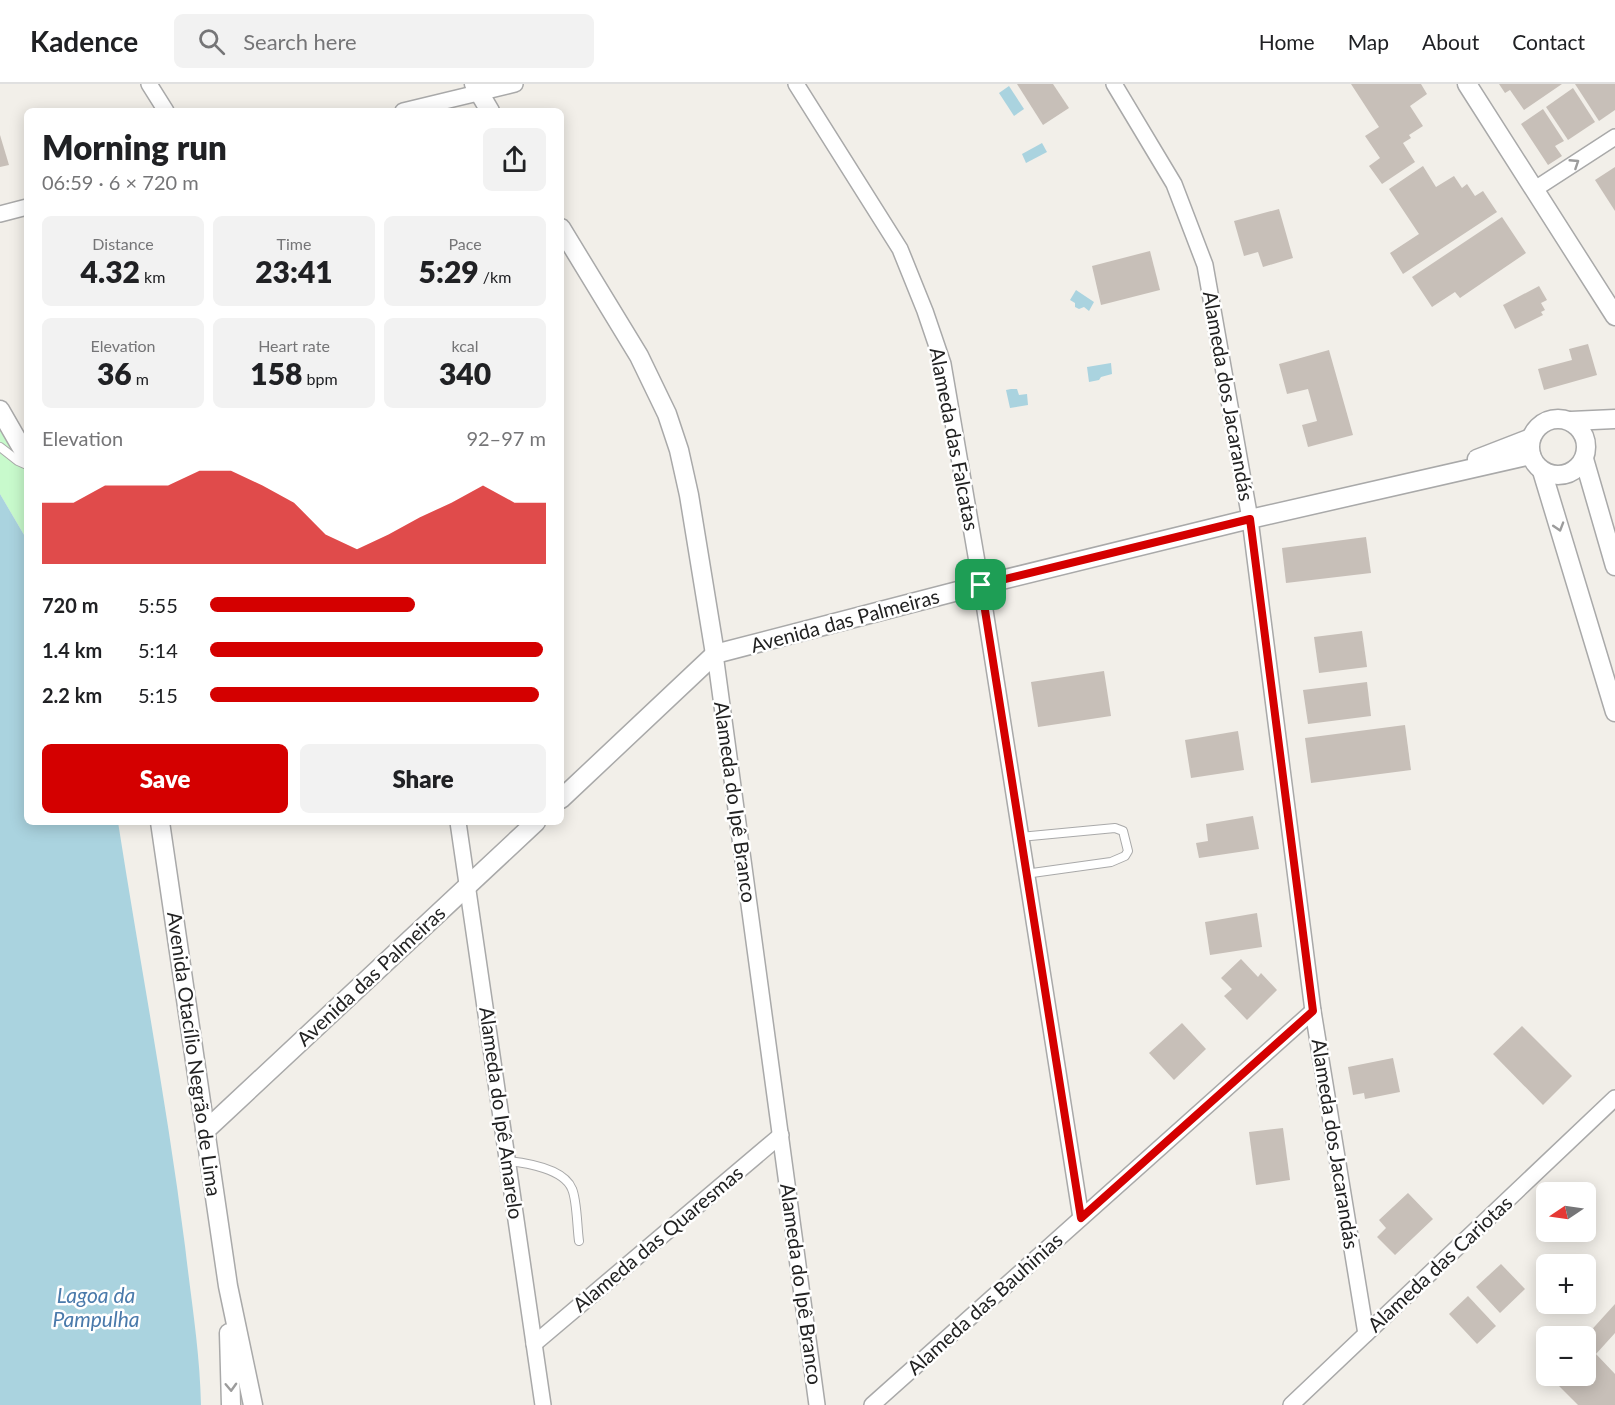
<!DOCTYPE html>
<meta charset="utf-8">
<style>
:root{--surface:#fff;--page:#f2f2f2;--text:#202124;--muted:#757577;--line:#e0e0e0;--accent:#d40000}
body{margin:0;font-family:Lato,sans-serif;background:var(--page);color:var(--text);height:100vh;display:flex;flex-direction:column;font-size:22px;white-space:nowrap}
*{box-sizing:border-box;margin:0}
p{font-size:20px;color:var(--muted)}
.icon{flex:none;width:33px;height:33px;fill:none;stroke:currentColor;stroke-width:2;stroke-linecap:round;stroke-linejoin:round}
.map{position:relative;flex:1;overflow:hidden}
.details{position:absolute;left:24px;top:24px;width:540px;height:717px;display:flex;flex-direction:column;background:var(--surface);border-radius:9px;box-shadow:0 3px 15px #0003}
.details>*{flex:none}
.needle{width:39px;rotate:257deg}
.tools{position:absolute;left:1536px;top:1098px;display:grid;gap:12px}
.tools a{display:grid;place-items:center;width:60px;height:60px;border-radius:9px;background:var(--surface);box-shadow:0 3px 15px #0003;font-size:30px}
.pin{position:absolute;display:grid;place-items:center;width:51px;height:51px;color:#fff;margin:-26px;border-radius:12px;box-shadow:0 3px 9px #0006}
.round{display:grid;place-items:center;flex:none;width:63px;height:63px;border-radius:9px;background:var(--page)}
.summary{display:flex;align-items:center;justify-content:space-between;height:102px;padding:0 18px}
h1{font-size:33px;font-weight:800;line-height:45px}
.figures{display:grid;grid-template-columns:repeat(3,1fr);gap:9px;height:102px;padding:6px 18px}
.figures div{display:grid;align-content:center;border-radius:9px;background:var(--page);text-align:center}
.figures b{font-size:30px;font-weight:800}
.figures small{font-size:16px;font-weight:400}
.figures p{font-size:16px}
.chart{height:168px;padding:12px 18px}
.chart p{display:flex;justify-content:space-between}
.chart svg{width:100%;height:108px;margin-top:6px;fill:var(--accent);opacity:.7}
.button{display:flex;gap:12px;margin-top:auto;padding:12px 18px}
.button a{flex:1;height:69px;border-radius:9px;background:var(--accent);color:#fff;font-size:24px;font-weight:800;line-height:69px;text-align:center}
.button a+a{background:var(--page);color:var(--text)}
ul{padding:0 18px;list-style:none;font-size:20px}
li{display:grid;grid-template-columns:96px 72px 1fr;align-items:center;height:45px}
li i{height:15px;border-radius:8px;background:var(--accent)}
header{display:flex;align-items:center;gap:36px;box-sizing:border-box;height:84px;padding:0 30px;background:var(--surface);border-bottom:2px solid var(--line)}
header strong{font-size:28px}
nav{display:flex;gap:33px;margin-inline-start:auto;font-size:21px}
.search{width:420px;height:54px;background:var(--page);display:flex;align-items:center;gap:15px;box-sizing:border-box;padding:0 21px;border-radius:9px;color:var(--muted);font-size:22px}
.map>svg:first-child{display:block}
</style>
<header>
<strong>Kadence</strong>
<div class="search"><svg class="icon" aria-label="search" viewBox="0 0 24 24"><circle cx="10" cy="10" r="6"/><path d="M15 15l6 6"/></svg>Search here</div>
<nav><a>Home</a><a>Map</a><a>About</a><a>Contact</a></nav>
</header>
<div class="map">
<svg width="1615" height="1321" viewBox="0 0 1615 1321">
<rect width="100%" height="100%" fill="#f2efe9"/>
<!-- park -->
<path fill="#c8facc" d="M0,338L27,383V456L0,410Z"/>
<!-- water -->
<g fill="#aad3df">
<path d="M1009,2L1024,25L1014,32L999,9Z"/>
<path d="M1042,59L1047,68L1026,79L1022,70Z"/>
<path d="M1076,206L1094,218L1089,227L1084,223L1079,225L1075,223V219L1070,216Z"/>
<path d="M1111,279L1112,290L1101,293L1099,296L1089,298L1087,283Z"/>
<path d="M1011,305H1017L1019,311L1027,310L1028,321L1010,324L1006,306Z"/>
<path d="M0,410L27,456V738H118C140,879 167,1020 185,1162C191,1215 200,1268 201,1321H0Z"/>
</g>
<!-- building -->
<g fill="#c7bfb8">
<path d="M1017,0H1053L1069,24L1043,41Z"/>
<path d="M1351,0H1421L1427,10L1410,22L1423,42L1409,51L1411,54L1403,59L1415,78L1382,100L1369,82L1380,74L1365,52L1379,43Z"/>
<path d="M1499,0H1562L1524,26L1510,6L1505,9Z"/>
<path d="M1575,0H1615V26L1599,37Z"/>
<path d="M1573,4L1595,38L1568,56L1546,23Z"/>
<path d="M1543,25L1564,57L1555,62L1562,72L1548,81L1521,40Z"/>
<path d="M0,51L9,81L0,83Z"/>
<path d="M1423,82L1436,103L1454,92L1462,104L1467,100L1475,112L1483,107L1497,128L1403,190L1390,169L1419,150L1389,105Z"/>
<path d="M1615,83V127L1595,96Z"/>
<path d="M1279,125L1293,174L1263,183L1258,168L1244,172L1234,137Z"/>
<path d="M1502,133L1526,169L1460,214L1455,208L1432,223L1412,193Z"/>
<path d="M1150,167L1160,206L1101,221L1092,182Z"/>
<path d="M1539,202L1547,216L1541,219L1545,226L1541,228L1543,231L1515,245L1503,221Z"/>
<path d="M1588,260L1597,291L1544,306L1538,285L1572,276L1569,265Z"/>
<path d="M1329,266L1353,351L1308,363L1302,341L1317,337L1308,305L1287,310L1279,280Z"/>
<path d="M1366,453L1371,489L1286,499L1282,464Z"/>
<path d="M1362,547L1367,583L1319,589L1314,553Z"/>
<path d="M1104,587L1111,632L1038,643L1031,598Z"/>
<path d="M1367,598L1371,632L1308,640L1303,606Z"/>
<path d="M1405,641L1411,686L1311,699L1305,654Z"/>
<path d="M1238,647L1244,686L1191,694L1185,656Z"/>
<path d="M1253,732L1259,765L1199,774L1196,759L1208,757L1206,740Z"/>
<path d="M1257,829L1262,863L1210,871L1205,838Z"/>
<path d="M1241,875L1258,893L1261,889L1277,906L1247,936L1224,912L1232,905L1221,894Z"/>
<path d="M1182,939L1206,965L1174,996L1149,969Z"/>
<path d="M1522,942L1572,992L1543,1021L1493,970Z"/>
<path d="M1393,974L1400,1008L1365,1015L1364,1009L1353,1011L1348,983Z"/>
<path d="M1283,1044L1290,1096L1256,1101L1249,1048Z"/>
<path d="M1408,1109L1433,1135L1395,1171L1377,1153L1386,1144L1379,1136Z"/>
<path d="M1501,1180L1525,1205L1500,1229L1476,1203Z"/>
<path d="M1468,1212L1496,1242L1477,1260L1449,1230Z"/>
<path d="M1615,1220V1249L1596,1270L1615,1290V1321H1578L1549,1292H1586V1252Z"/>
</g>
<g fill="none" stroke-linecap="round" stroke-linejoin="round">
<!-- service casing -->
<g stroke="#a9a9a9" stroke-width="10">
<g id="service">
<path d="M0,363L18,377L27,381"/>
<path d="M1020,753L1115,744L1123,747L1128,767L1125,772L1111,778L1025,790"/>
<path d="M508,1077C527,1079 564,1085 572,1105C577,1116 577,1143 579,1157"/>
</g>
</g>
<!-- minor casing -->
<g stroke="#a9a9a9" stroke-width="18">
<g id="minor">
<path d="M149,0L166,27"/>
<path d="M796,0L900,165L925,227L943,280L981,501L1081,1134"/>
<path d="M1114,0L1174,100L1205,181L1250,435L1313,927L1366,1250"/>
<path d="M403,27L515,0"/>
<path d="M1535,105L1615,53"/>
<path d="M0,130L27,123"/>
<path d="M715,570L817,1321"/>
<path d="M458,738L543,1321"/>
<path d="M534,1260L781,1051"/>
<path d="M872,1321L1313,927"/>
<path d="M1291,1321L1615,1014"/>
</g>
</g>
<!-- tertiary casing -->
<g stroke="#a9a9a9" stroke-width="21">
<g id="tertiary">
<path d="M474,0L490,27"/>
<path d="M1467,0L1615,232"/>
<path d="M561,144L639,272L667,330L679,366L689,411L715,570"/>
<path d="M0,326L27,373"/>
<circle cx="1558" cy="363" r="28"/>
<path d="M1571,337L1615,335"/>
<path d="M1477,375L1531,354"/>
<path d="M1584,375L1615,482"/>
<path d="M1542,387L1615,628"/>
<path d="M561,715L715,570L981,501L1250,435L1531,371"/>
<path d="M160,738L228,1202L253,1321"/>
<path d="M205,1047L536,738"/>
<path d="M229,1249L231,1321"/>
</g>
</g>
<!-- service -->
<use href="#service" stroke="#fff" stroke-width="8"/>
<!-- minor -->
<use href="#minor" stroke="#fff" stroke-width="15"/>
<!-- tertiary -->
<use href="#tertiary" stroke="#fff" stroke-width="18"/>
</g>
<!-- one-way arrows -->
<defs><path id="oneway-chevron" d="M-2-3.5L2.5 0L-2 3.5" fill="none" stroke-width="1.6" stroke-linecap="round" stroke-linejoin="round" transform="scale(1.5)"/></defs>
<g stroke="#9c9c9c">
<use href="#oneway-chevron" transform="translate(1575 79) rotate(-33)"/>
<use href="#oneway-chevron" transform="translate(1559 443) rotate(73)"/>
<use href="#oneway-chevron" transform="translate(231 1303) rotate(88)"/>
</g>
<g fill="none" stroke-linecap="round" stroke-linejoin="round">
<!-- route casing -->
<g stroke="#fff" stroke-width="12">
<path id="route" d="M1250,435L1313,927L1081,1134L981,501Z"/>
</g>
<!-- route -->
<use href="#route" stroke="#d40000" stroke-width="8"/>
</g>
<g text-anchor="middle" stroke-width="5" stroke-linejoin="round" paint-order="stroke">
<!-- street labels -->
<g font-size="20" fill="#222" stroke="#fff">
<text transform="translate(1228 312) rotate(80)" y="7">Alameda dos Jacarandás</text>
<text transform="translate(954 355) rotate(79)" y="7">Alameda das Falcatas</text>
<text transform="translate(845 537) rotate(-15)" y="7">Avenida das Palmeiras</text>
<text transform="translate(735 718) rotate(82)" y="7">Alameda do Ipê Branco</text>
<text transform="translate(371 892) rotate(-43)" y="7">Avenida das Palmeiras</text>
<text transform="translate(194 970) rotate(82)" y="7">Avenida Otacílio Negrão de Lima</text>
<text transform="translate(501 1029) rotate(82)" y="7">Alameda do Ipê Amarelo</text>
<text transform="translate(1335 1060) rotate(81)" y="7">Alameda dos Jacarandás</text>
<text transform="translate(658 1155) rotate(-40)" y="7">Alameda das Quaresmas</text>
<text transform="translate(1440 1180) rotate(-43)" y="7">Alameda das Cariotas</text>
<text transform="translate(801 1200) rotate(82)" y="7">Alameda do Ipê Branco</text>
<text transform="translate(985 1220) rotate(-42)" y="7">Alameda das Bauhinias</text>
</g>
<!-- water labels -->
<g font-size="21" font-style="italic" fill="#4a7aab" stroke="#fff">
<text x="96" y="1219">Lagoa da<tspan x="96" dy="24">Pampulha</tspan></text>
</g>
</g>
</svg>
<div class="tools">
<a><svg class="needle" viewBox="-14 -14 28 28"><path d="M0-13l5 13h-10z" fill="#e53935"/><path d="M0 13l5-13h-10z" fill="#757577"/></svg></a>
<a>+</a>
<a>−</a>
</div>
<div class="pin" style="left:981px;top:501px;background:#1e9e55"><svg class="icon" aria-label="arrive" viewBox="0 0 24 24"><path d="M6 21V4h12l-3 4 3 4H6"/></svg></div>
<section class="details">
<div class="summary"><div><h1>Morning run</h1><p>06:59 · 6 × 720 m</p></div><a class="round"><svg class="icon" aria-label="share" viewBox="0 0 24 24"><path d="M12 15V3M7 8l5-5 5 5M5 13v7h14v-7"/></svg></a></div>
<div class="figures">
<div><p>Distance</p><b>4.32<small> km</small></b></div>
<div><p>Time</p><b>23:41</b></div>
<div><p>Pace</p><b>5:29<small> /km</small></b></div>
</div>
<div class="figures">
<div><p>Elevation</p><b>36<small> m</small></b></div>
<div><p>Heart rate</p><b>158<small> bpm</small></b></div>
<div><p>kcal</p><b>340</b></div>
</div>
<div class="chart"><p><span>Elevation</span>92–97 m</p>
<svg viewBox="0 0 160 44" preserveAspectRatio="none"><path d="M0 44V19L10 19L20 12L30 12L40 12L50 6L60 6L70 12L80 19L90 32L100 38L110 32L120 25L130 19L140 12L150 19L160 19V44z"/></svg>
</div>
<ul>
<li><b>720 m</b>5:55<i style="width:61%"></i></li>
<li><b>1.4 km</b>5:14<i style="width:99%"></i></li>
<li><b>2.2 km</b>5:15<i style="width:98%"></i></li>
</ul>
<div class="button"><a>Save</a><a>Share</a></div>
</section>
</div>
